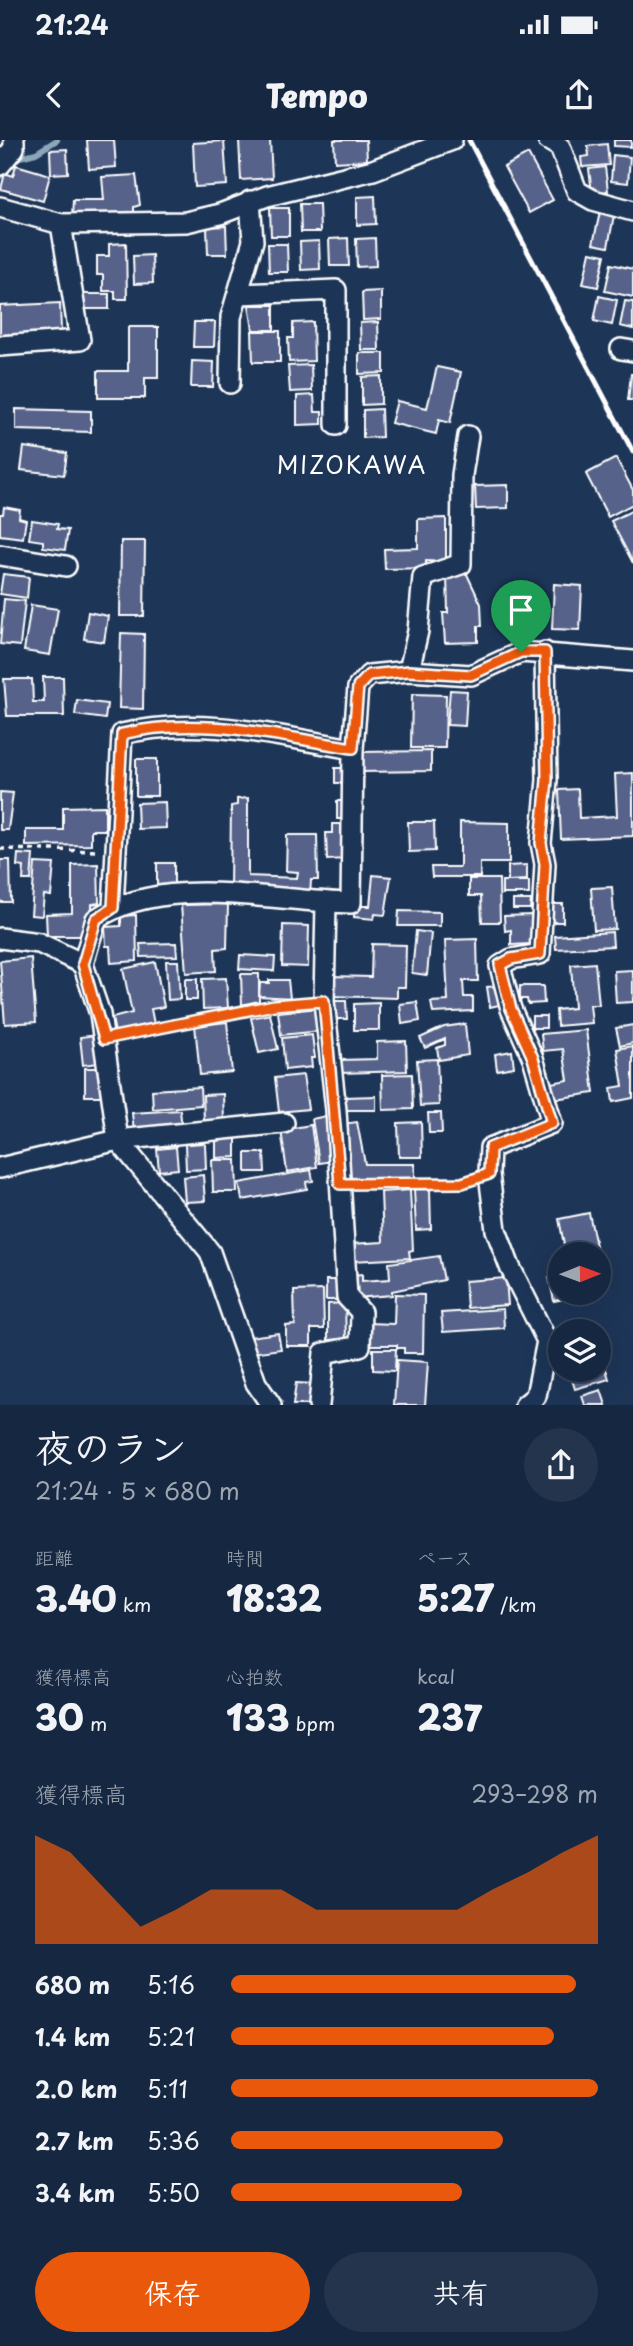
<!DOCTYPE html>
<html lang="ja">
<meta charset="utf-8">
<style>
:root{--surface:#162841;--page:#23344c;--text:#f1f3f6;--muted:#9ea6b1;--line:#35445a;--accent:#ea580c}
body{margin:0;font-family:"Playpen Sans","Klee One",sans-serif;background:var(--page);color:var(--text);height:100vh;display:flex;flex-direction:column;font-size:26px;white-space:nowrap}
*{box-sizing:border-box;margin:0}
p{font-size:23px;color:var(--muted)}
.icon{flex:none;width:38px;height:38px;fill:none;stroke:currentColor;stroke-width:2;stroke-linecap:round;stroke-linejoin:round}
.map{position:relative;height:1265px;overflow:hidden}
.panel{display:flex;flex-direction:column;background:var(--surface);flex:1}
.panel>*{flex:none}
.needle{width:46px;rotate:89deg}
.tools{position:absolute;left:548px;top:1102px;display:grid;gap:14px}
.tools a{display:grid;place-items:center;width:63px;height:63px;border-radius:50%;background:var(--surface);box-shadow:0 7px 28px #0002,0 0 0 2px var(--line);font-size:35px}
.pin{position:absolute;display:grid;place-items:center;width:60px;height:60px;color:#fff;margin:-72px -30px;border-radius:50% 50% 50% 0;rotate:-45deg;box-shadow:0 0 7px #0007}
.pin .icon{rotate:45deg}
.round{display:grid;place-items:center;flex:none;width:74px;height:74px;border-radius:37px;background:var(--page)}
.overview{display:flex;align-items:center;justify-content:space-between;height:119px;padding:0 35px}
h1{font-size:38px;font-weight:800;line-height:52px}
.stats{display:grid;grid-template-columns:repeat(3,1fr);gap:10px;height:119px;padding:7px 35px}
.stats div{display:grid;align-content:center}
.stats b{font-size:35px;font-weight:800}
.stats small{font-size:19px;font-weight:400}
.stats p{font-size:19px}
.chart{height:196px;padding:14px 35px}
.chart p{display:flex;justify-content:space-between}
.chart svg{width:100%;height:126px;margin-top:7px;fill:var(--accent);opacity:.7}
.primary-button{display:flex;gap:14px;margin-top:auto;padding:14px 35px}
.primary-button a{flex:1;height:80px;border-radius:42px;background:var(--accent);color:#fff;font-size:28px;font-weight:800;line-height:80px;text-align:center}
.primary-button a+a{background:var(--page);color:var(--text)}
ul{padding:0 35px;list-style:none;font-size:23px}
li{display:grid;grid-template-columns:112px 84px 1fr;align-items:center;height:52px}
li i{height:18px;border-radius:9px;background:var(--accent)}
.status{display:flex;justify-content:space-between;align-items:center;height:49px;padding:0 35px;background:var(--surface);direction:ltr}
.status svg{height:19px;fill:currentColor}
header{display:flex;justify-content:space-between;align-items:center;height:91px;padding:0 35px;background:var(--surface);font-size:32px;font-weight:800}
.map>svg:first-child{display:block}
</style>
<div class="status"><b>21:24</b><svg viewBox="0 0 49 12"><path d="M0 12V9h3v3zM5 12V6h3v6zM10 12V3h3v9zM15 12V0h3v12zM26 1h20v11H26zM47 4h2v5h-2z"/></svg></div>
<header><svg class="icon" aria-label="back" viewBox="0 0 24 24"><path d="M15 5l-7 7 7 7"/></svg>Tempo<svg class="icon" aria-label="share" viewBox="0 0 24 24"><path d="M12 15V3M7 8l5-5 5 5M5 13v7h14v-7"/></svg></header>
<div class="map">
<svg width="633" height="1265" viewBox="0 0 633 1265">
<rect width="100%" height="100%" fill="#1d3557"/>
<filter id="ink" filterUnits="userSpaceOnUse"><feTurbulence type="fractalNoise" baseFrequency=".0143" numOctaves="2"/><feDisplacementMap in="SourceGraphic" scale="14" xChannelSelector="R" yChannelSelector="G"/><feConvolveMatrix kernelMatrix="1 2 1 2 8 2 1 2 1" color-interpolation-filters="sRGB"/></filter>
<g filter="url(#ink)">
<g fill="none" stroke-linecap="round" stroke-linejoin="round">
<!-- stream -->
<path stroke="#8ea6b9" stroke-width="6" d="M0,36L16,18L36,13L57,0"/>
</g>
<!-- building -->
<g fill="#56628a" stroke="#fff" stroke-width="2">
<path d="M87,0H114L116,27L89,29Z"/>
<path d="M239,0H270L272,38L241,40Z"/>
<path d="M334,0H366L367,20L335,22Z"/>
<path d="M614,0H631V7L614,6Z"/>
<path d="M224,1L227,45L195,47L193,3Z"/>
<path d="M607,4L609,25L582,27L581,17L589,16L588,6Z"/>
<path d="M67,9L68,33L51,34L50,10Z"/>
<path d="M528,14L553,60L529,73L504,27Z"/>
<path d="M613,15L630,17L628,43L611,41Z"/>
<path d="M16,25L50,35L43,61L1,49L5,33L13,36Z"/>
<path d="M605,27L608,51L592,53L589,29Z"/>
<path d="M136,35L140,65L134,67V75L72,76L73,60H104L102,37Z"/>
<path d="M375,56L376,84L357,85V57Z"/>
<path d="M300,64H319L320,92H301Z"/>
<path d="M270,68H289V96H271Z"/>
<path d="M600,72L614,75L608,107L593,104Z"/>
<path d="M226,86L227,114H208L207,87Z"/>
<path d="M348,98L349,126H330L329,99Z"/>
<path d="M375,98L376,126L357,127L356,99Z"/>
<path d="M319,101L320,129L301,130L300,102Z"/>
<path d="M126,103L127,159H115V151H103V135H97V116H109V104Z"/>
<path d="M268,104H287L288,132H269Z"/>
<path d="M590,112L605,115L598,147L583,144Z"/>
<path d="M152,115L153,143L134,144L133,116Z"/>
<path d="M611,124L633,129V157L605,151Z"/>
<path d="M381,151V179L363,180L362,152Z"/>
<rect x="81" y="154" width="28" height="15"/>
<path d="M599,156L617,160L612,185L594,181Z"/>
<path d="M625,161L633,162V189L620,186Z"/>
<path d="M60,163L61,192L0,195V166Z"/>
<path d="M249,165H274V190H253Z"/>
<path d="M194,182H215L214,207H193Z"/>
<path d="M313,182L314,221L289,222L288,198H293V183Z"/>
<path d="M378,182L379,210H361L360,183Z"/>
<path d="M128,187H158V238H145V258H98V231H128Z"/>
<path d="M252,191H280V222H253Z"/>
<path d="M359,213H384V233L359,234Z"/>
<path d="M192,221L214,222L213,247H191Z"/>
<path d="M311,225L312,251L290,252L288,226Z"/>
<path d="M437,227L461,232L450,283L439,280L436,294L391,283L397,261L427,268Z"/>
<path d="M631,234H633V260H628Z"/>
<path d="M381,236V264L362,265V237Z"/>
<path d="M314,255L315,272H322V284L297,285V256Z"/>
<path d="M16,269L91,271V292L16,290Z"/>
<path d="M381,269L382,297L363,298V270Z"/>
<path d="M24,307L67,313L64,335L21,330Z"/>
<path d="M616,318L633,350V364L608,377L586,334Z"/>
<path d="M508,345V368L476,369L475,346Z"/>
<path d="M4,367L20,370L19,378L26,380L23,398L0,395V374H3Z"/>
<path d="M633,370V423L611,381Z"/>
<path d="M446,378V422L426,421V428L385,429L384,409L418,408V379Z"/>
<path d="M32,380L58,384L57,389L68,390L65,410L43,407V401L29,399Z"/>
<path d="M121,401H145L144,476H120Z"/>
<path d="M465,430L481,464L482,486H478V502L445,503L443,473H448L447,435Z"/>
<path d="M3,434L29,437L27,458L0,454Z"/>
<path d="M554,444L582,446L580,490L552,489Z"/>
<path d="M4,459L25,461L20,506L0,504Z"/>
<path d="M31,465L58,469L50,515L24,511Z"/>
<path d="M88,472L108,476L104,502L84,499Z"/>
<path d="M121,493L144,494L143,569L119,568Z"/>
<path d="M43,537H63L64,576H7L4,539H32L33,562H44Z"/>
<path d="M450,550L467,551L465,586L447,585Z"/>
<path d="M412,554L446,555L445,608H411Z"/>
<path d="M77,560L107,564L105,579L75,575Z"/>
<path d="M431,611V631L360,632V612Z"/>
<rect x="136" y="619" width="21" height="37"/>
<rect x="335" y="628" width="11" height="15"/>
<path d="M633,633V696L561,699L559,650L578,649L579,678L617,676L615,634Z"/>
<path d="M0,652L13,653L8,690H0Z"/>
<path d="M248,658V736L297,738L298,732L286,731L287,695H317L318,740H311L310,757L230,751L231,666L237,665V659Z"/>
<rect x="337" y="661" width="8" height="18"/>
<path d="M165,662L166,688L138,689L137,663Z"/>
<path d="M105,666V690H91V705L26,706V690H63V667Z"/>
<path d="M408,682H434L435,711L409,712Z"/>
<path d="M460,682L509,683V723H480V737H432L431,727H460Z"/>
<path d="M332,684H344L345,719L327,720L326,693H332Z"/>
<path d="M18,714L33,715L31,740H23L24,727L17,726Z"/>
<path d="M0,720H10L11,762H0Z"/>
<path d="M35,723L54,724L51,756L44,755L42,776L31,775Z"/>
<path d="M157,723H174V749L157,750Z"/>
<path d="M98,724L99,763L92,764V776H85L86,796H47L46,774L72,773V725Z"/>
<path d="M527,725V740L508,741V726Z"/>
<path d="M373,735L391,737L385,775L375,774L374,779L354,777L355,766H370Z"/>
<path d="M469,739H499L500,782H482L481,756H469Z"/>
<rect x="502" y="741" width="27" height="13"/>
<path d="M612,747L615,789L594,790L591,748Z"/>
<path d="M513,760H531L530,769H513Z"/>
<path d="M228,764L227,808L215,809L216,831L186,833L181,765Z"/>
<rect x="549" y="764" width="14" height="18"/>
<path d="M399,771L440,772V786H398Z"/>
<path d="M136,775L137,821L111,823L110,806H106L105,787L121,786V776Z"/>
<path d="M531,775L532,804L511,805V790L505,791L504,776Z"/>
<path d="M283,785L309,786L308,827L282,826Z"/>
<path d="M416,791L431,793L427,835L412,833Z"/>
<path d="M612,792L613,806L556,809L555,796Z"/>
<path d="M477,799L478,841H463L464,857H473V871L433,873L431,862L448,861L445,800Z"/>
<path d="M176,803L177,816L141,817L140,804Z"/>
<path d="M372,804L406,805L405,847H397V858L331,856V836L371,837Z"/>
<path d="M240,815L275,817L274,831L239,829Z"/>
<path d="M31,818L36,882L5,884L0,821Z"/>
<path d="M166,821H178L180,859L168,860Z"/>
<path d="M155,822L164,867L151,869L154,884L115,893L112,878L132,873L123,829Z"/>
<path d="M595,823L599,865H590L592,883L557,886L556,870L574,868L571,825Z"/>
<path d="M633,830V862L616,863L614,831Z"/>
<path d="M241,834H259V861L242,865Z"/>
<path d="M226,838L228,868L203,869L202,839Z"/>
<rect x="185" y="839" width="12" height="21"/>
<path d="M269,840H288L290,858L259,856L260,843H269Z"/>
<path d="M497,846L499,865L490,867L487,847Z"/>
<path d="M520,846H543L544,863L528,864L527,859H520Z"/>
<path d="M334,861H346L347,879H334Z"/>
<path d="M417,862L420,881L402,884L400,864Z"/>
<path d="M379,863V890H354V864Z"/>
<path d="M318,868L321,891L281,895L278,872Z"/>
<path d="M270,874L278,909L259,913L251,878Z"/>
<rect x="532" y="876" width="14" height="12"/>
<path d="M227,882L232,932L200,935L195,885Z"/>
<path d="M465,884L468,915L439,920L437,908L445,905V899L425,908L420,898L444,887Z"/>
<path d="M633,885V903L620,906L616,888Z"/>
<path d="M586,890L594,953L554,959L551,943L568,940L563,909L543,911L541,894Z"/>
<path d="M96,895L99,923L83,925L80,897Z"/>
<path d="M312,895L315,918H311L312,927L285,930L282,898Z"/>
<path d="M406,901L407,931L340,933L339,920L377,919V902Z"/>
<path d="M633,906V958L613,962L611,948L623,946L617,909Z"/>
<path d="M512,911L514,927L497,930L495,914Z"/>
<path d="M437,919L439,965L420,966L417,920Z"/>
<rect x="85" y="928" width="16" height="28"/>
<path d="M412,934L413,969L383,970L382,935Z"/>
<path d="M303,935L308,969L279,972L275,938Z"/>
<path d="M200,947L201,965L153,969L152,950Z"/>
<path d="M223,954L224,980L204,981L203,955Z"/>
<path d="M376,956V970H345L344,957Z"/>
<path d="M180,970L182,988L134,992L132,973Z"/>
<path d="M428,973H441L442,993H429Z"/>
<path d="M326,976L333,1021L319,1023L312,979Z"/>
<path d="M357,982L365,1024H415V1040H348L342,984Z"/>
<path d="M421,982L422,1017H399L398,983Z"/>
<path d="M311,985L317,1027L287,1032L281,990Z"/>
<path d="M236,994V1017L216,1018V995Z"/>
<path d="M205,1003L206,1029L186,1030L185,1004Z"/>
<path d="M176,1007L178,1029L159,1031L157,1009Z"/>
<path d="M246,1013H264L265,1032H246Z"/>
<path d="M212,1020H236L237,1052H213Z"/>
<path d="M311,1030L313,1041L306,1042L307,1049L242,1060L239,1043Z"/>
<path d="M203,1035L205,1061L185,1062L183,1037Z"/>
<path d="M414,1049H430L431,1089L416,1090Z"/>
<path d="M410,1050L413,1110L409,1111L410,1118L352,1121L351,1104L383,1102L381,1052Z"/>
<path d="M589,1073L598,1115H566L559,1079Z"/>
<path d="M439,1116L444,1140L392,1151V1155L355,1158L352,1135L362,1134V1141L390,1139L389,1123Z"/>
<path d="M560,1135V1153H591L554,1161L549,1137Z"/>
<path d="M506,1138L508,1165L467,1168L465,1141Z"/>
<rect x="326" y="1140" width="13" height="20"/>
<path d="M323,1150L324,1189H311V1206H286V1186L295,1185L294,1151Z"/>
<path d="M395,1154L424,1155L423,1213H404V1208H397V1205H366L367,1183L394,1184Z"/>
<path d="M345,1163L346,1199L328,1200V1164Z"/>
<path d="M503,1169L504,1188L443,1192L441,1173Z"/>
<path d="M278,1193L281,1209L252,1213L249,1197Z"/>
<path d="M373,1209H396L395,1231L373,1230Z"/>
<path d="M602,1216L609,1239L575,1249L569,1230H598V1217Z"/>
<path d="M397,1220L428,1222L425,1265H394Z"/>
<path d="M296,1243L314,1244L311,1265H293Z"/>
<path d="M601,1250L606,1265H585L582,1256Z"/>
</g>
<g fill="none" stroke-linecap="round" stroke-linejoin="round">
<!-- minor casing -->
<g stroke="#fff" stroke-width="24">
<g id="minor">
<path d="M548,0L560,7L577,51L593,60L633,71"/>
<path d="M0,25L14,8V0"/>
<path d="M0,67L61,84L186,82L220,74L267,56L373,30L452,0"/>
<path d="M239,154L336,150V285"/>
<path d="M0,206L80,200L61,84"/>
<path d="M621,209L633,211"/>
<path d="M230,243L231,177L253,101L250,61"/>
<path d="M0,415L66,426"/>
<path d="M409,531L418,491L423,437L461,424L462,335L468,296"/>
<path d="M113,768L122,594C200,575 276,596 353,609"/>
<path d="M0,798L39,803L83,824"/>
<path d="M0,1028L118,1000L284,983"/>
<path d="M271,1265L256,1243L210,1112L118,1000L100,874L83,824L96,779C165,733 272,762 351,763L353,609L358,547L369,535L409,531L471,535L521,512L633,521"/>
<path d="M319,1265L324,1213L360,1206L361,1172L347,1157L336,970L324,861L326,763"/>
<path d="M525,1265L536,1256L547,1201L510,1127L496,1090L489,1034L490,1008L552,983L533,918L511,869L500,826L511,819L540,814L545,724L541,703L547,640L545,512"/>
</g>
</g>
<!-- path -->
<g stroke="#fff" stroke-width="3.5" stroke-dasharray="5 5" stroke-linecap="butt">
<path d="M0,709L99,711"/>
<path d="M123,895L274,865L304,863"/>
<path d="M359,1044L470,1040"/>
</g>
<!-- minor -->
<use href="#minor" stroke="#1d3557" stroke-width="19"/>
<!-- rail -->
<path stroke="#fff" stroke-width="5" d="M469,0L633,312"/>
</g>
</g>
<g fill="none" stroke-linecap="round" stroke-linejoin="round" filter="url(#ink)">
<!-- route casing -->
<g stroke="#fff" stroke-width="14">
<path id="route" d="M521,512H545L547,640L541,703L545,724L540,814L511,819L500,825L511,869L533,918L552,983L490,1008L489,1034L462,1043L340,1044L324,861L274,865L104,899L83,824L96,779L113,768L122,594C200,575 275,596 353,608L358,547L369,535L409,531L471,535Z"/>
</g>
<!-- route -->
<use href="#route" stroke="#ea580c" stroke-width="9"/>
</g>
<g text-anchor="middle" stroke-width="5" stroke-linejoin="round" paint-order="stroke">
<!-- quarter labels -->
<g font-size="23" letter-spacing="2" fill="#fff" stroke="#1d3557">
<text x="352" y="334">MIZOKAWA</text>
</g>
</g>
</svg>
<div class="tools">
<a><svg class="needle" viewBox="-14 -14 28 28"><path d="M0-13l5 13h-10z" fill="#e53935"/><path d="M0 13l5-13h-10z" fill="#9ea6b1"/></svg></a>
<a><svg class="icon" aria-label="layers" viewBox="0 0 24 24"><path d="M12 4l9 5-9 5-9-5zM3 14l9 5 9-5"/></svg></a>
</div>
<div class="pin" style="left:521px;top:512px;background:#1e9e55"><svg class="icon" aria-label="arrive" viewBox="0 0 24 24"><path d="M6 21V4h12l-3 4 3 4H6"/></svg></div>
</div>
<section class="panel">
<div class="overview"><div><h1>夜のラン</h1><p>21:24 · 5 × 680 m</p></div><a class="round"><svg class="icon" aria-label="share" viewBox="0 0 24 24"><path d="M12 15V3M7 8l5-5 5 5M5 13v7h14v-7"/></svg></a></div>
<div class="stats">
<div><p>距離</p><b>3.40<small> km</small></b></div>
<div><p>時間</p><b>18:32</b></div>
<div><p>ペース</p><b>5:27<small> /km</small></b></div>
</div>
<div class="stats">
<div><p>獲得標高</p><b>30<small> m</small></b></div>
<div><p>心拍数</p><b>133<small> bpm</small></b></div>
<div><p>kcal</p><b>237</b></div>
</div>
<div class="chart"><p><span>獲得標高</span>293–298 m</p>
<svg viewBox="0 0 160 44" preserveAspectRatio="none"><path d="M0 44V6L10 12L20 25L30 38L40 32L50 25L60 25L70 25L80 32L90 32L100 32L110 32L120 32L130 25L140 19L150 12L160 6V44z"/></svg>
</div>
<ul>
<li><b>680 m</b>5:16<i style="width:94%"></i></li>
<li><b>1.4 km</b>5:21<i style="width:88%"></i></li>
<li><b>2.0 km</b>5:11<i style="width:100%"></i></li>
<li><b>2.7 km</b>5:36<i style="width:74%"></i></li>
<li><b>3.4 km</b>5:50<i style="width:63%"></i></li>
</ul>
<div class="primary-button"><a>保存</a><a>共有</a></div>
</section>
